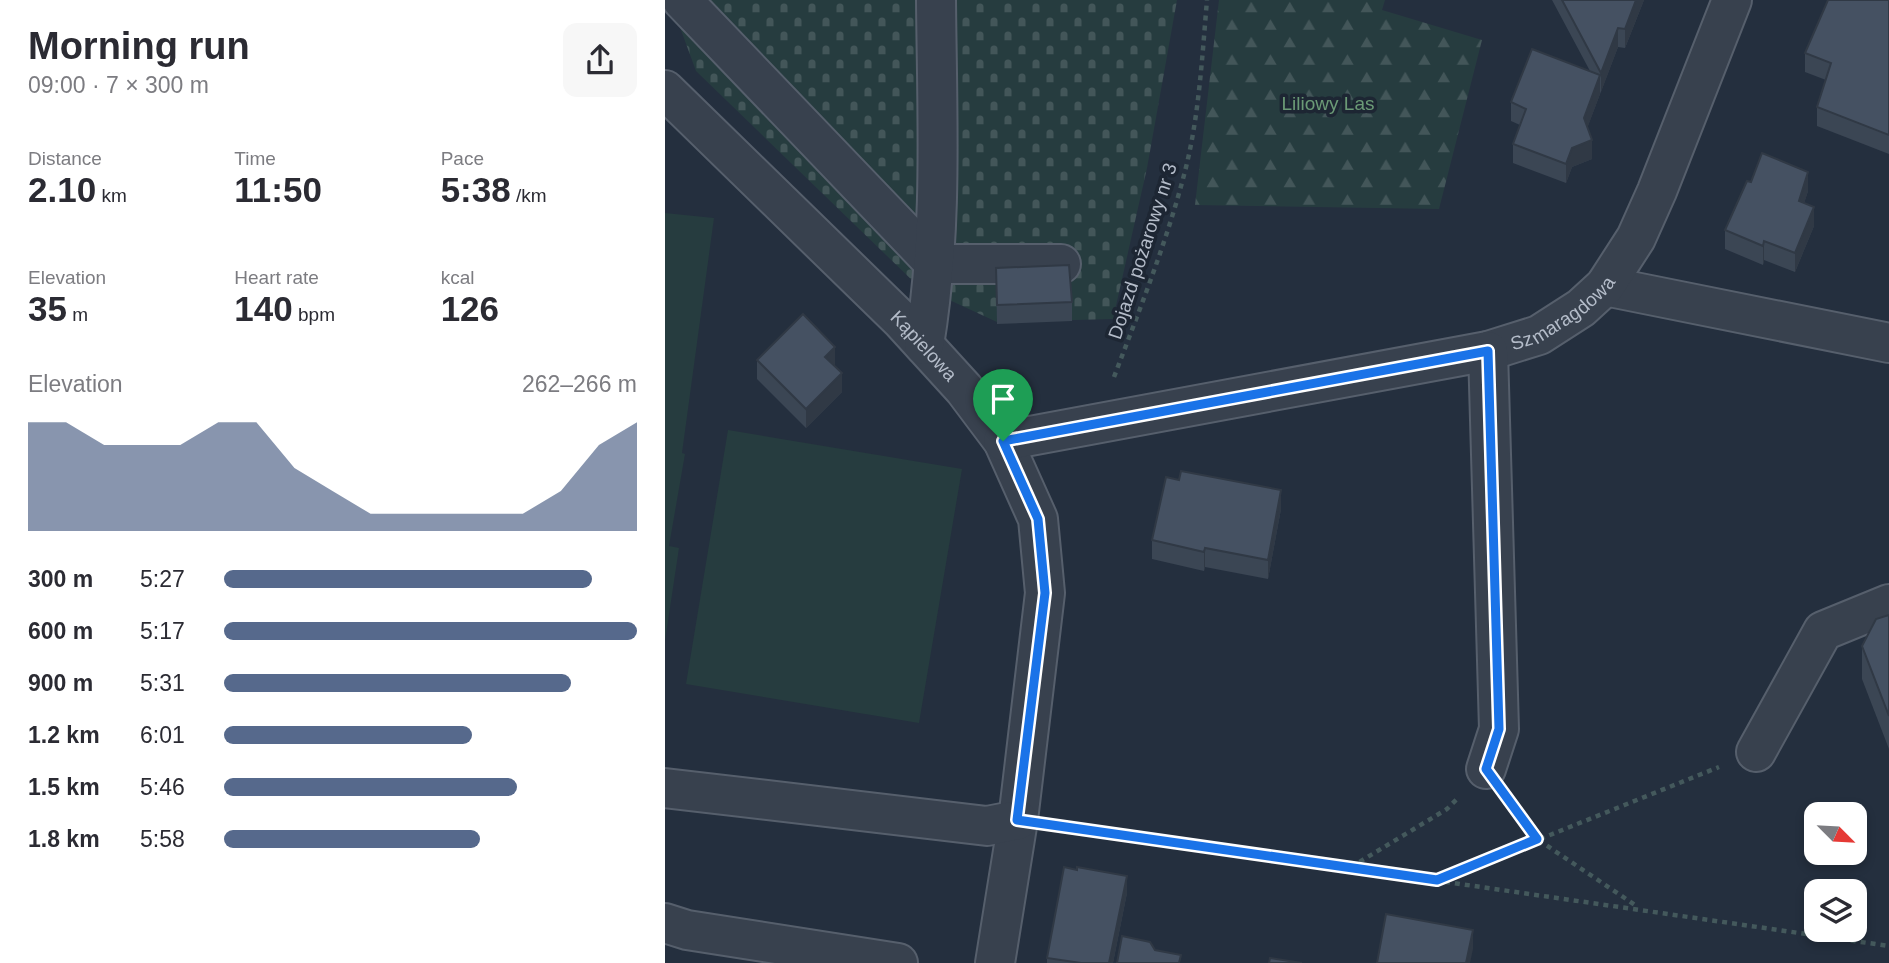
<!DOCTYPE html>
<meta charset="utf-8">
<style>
:root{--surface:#fff;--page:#f7f7f7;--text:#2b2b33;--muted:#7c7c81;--accent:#56698c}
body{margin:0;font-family:Arial,sans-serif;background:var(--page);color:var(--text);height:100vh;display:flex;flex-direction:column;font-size:26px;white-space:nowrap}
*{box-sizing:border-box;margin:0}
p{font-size:23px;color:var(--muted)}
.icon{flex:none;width:38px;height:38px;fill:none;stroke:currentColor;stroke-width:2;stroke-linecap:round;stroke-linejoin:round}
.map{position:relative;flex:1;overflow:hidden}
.panel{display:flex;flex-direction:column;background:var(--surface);width:665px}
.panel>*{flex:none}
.needle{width:46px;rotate:114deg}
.controls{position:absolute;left:1139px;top:802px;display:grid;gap:14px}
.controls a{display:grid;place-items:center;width:63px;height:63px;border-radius:14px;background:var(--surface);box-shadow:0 4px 10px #0003;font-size:35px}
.pin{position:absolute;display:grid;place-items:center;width:60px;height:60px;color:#fff;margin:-72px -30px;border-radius:50% 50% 50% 0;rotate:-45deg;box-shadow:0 0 7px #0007}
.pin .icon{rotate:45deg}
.round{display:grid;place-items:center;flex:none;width:74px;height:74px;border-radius:14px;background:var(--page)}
.summary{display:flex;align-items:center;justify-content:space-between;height:119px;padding:0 28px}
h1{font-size:38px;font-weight:700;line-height:52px}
.metrics{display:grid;grid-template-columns:repeat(3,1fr);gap:10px;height:119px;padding:7px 28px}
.metrics div{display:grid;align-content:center}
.metrics b{font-size:35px;font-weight:700}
.metrics small{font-size:19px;font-weight:400}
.metrics p{font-size:19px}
.chart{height:196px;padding:14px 28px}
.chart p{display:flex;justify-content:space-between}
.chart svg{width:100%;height:126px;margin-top:7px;fill:var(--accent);opacity:.7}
ul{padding:0 28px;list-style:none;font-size:23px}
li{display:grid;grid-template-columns:112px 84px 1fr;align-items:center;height:52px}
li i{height:18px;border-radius:9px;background:var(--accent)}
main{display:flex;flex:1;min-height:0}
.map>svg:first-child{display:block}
</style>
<main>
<section class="panel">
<div class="summary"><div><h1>Morning run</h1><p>09:00 · 7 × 300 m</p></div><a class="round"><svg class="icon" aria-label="share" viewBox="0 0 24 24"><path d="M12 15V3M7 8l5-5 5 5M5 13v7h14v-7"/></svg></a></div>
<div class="metrics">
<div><p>Distance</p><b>2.10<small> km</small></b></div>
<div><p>Time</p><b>11:50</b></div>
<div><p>Pace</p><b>5:38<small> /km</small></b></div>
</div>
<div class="metrics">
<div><p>Elevation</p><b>35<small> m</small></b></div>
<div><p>Heart rate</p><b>140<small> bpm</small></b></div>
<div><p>kcal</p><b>126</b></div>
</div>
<div class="chart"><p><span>Elevation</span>262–266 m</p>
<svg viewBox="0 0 160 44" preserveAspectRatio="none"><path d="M0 44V6L10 6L20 14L30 14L40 14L50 6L60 6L70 22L80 30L90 38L100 38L110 38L120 38L130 38L140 30L150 14L160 6V44z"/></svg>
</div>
<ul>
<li><b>300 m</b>5:27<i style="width:89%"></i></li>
<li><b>600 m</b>5:17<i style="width:100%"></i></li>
<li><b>900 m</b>5:31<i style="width:84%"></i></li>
<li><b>1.2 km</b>6:01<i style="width:60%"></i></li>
<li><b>1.5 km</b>5:46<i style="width:71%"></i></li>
<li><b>1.8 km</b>5:58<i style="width:62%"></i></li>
</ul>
</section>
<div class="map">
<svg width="1224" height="963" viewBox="0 0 1224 963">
<defs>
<pattern id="forest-firs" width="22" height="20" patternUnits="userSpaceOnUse" patternTransform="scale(1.75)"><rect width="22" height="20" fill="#263c3f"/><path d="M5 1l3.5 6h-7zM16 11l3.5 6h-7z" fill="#435659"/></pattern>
<pattern id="cemetery-stones" width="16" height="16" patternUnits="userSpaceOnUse" patternTransform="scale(1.75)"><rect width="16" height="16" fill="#263c3f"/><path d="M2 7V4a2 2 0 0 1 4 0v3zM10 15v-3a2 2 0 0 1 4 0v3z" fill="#435659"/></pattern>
</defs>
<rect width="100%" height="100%" fill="#242f3e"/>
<!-- forest -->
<path fill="url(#forest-firs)" d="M554,0H720L717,10L817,40L774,209L530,205Z"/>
<!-- cemetery -->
<path fill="url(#cemetery-stones)" d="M5,0H512L482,168L448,319L332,322L252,285L31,71Z"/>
<!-- park -->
<g fill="#263c3f">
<path d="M0,213L49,218L17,453L20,454L4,546L14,548L0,641Z"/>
<path d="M63,430L297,469L254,723L21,684Z"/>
</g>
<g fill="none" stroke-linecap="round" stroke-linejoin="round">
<!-- minor casing -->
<g stroke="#565f6c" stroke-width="42">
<g id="minor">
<path d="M17,0L270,264H396"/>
<path id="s1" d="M0,90L237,321L299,389L338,441L373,519L380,593L353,820L330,963"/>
<path d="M940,286L1224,343"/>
<path d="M259,345C278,231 272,115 271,0"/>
<path id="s2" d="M338,441L823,351L874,335L916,308L940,286L971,238L992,191L1067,0"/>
<path d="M1091,752L1158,631L1224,604"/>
<path d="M821,769L834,729L823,351"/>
<path d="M0,788L322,826L353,820"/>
<path d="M0,923L22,930L233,963"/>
</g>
</g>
<!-- path -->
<g stroke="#44595c" stroke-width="4.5" stroke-dasharray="5 5" stroke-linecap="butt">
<path d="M449,377C474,311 501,244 519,175C534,119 537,58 542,0"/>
<path d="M844,800L872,839L973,907"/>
<path d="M394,826L1224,946"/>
<path d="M686,867L782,809L793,798"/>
<path d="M773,880L1054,767"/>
</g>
<!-- minor -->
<use href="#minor" stroke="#38414e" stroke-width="38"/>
</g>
<!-- wall -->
<g fill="#3b4654">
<path d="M887,0H979L960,48L953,47L922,128L927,159L907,167L901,183L848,163V144L855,125L846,121V102L925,71Z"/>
<path d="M1224,0V154L1152,126V107L1161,80L1140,72V53Z"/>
<path d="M1086,182L1143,191L1139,203L1149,226L1130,272L1099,260L1098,265L1060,249V230Z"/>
<path d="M331,268L407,302V321L332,324Z"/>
<path d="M92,360L170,366L177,392L141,428L92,379Z"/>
<path d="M616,509L603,579L540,567L539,571L487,559V540Z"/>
<path d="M1224,615V749L1197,679V646Z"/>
<path d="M412,870L462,893L448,963H382V958Z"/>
</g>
<!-- shaded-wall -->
<g fill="#303945">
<path d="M971,0H979L960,48V29Z"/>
<path d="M953,28V47L936,92V73Z"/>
<path d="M935,75V94L919,137V118Z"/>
<path d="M927,140V159L907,167L901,183V164L907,148Z"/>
<path d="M1143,172V191L1134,220V201Z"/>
<path d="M1149,207V226L1130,272V253Z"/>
<path d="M1099,241V260L1098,265V246Z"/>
<path d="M170,347V366L160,376V357Z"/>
<path d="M177,373V392L141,428V409Z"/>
<path d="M616,490V509L603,579V560Z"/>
<path d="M540,548V567L539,571V552Z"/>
<path d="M462,876V893L448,963H444Z"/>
<path d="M808,930V949L805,963H801Z"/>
</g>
<!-- building -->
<g fill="#455162" stroke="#303945" stroke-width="2">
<path d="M897,0H971L960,29L953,28L936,73Z"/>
<path d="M1163,0H1224V135L1152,107L1166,63L1140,53Z"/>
<path d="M867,49L935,75L919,118L927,140L907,148L901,164L848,144L861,109L846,102Z"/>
<path d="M1097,153L1143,172L1134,201L1149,207L1130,253L1099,241L1098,246L1060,230L1082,181L1086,182Z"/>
<path d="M404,265L407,302L332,305L331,268Z"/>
<path d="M138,314L170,347L160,357L177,373L141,409L92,360Z"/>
<path d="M516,471L616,490L603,560L540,548L539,552L487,540L501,477L514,480Z"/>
<path d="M1224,615V716L1197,646L1211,619Z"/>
<path d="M399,867L412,870V867L462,876L444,963H416L382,958Z"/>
<path d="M721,914L808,930L801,963H712Z"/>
<path d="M457,936L485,942L490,950L516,955L514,963H452Z"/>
<path d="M605,958L637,963H604Z"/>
</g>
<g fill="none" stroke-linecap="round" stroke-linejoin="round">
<!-- route casing -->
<g stroke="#fff" stroke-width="14">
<path id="route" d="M823,351L834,729L821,769L872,839L772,880L352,820L380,593L373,519L338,441Z"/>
</g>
<!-- route -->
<use href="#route" stroke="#1a73e8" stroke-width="9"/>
</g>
<g text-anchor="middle" stroke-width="7" stroke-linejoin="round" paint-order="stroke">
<!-- park labels -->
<g font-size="19" fill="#6b9a76" stroke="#1d2633">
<text x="663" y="110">Liliowy Las</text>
</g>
<!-- street labels -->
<g font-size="19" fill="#b4bcc9" stroke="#1d2633">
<text transform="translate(477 251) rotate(-72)" y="7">Dojazd pożarowy nr 3</text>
<text dy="7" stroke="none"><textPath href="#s2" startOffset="578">Szmaragdowa</textPath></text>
<text dy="7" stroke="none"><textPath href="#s1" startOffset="364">Kąpielowa</textPath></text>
</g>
</g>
</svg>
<div class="controls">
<a><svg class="needle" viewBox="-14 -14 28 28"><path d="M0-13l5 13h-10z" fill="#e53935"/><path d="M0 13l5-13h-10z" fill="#7c7c81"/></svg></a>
<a><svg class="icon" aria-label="layers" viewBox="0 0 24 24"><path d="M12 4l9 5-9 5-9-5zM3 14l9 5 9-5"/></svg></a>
</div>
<div class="pin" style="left:338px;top:441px;background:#1e9e55"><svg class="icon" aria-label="arrive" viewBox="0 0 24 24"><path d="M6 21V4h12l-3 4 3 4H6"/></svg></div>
</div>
</main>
